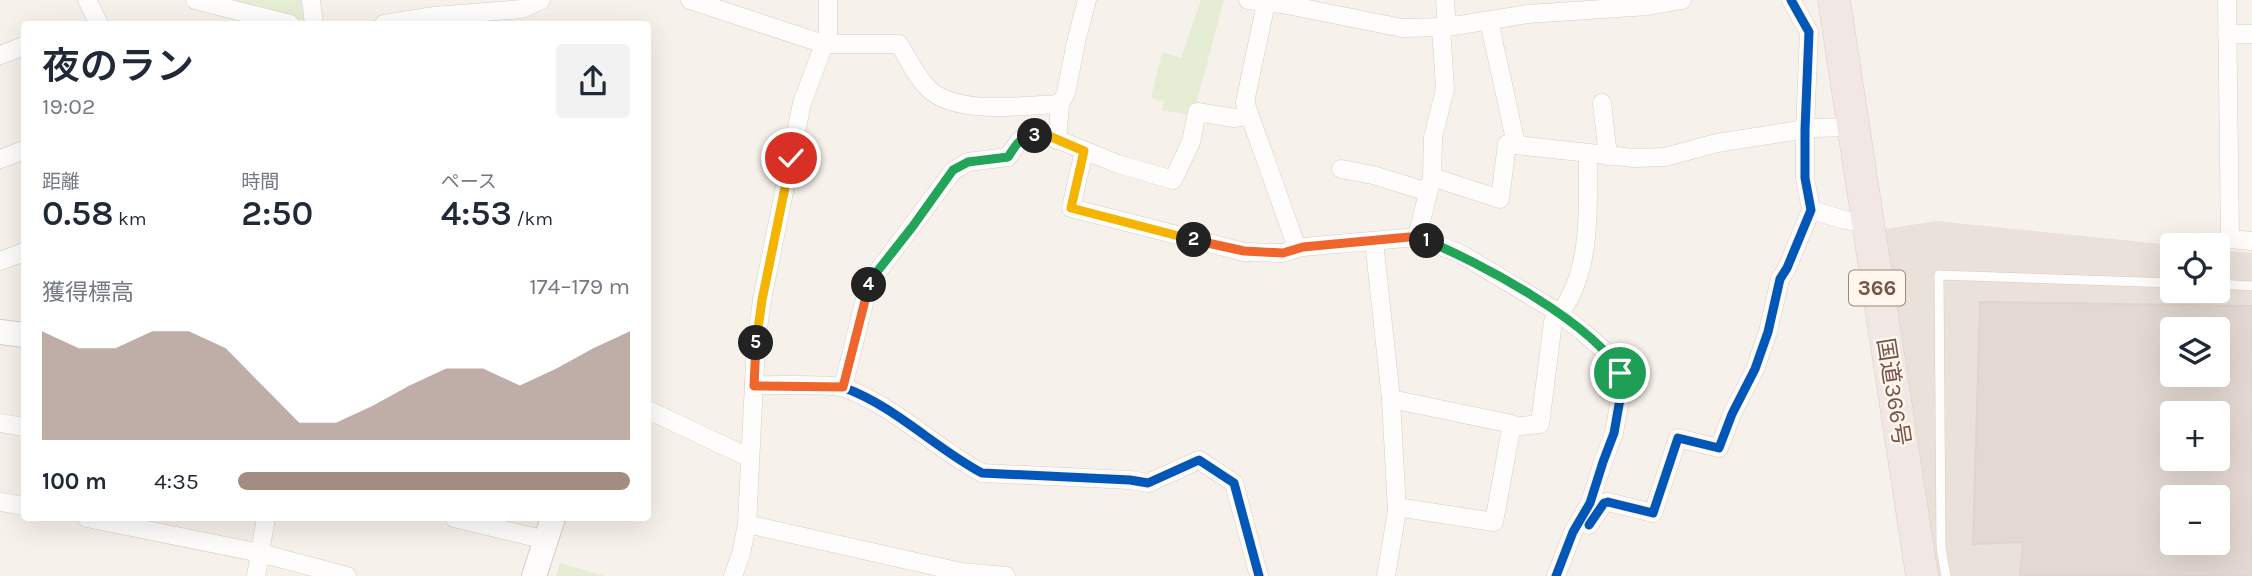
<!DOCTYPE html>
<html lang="ja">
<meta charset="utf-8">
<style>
:root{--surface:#fff;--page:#f2f2f3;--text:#1f2937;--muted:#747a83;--accent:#a48c82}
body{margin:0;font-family:Karla,"Noto Sans JP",sans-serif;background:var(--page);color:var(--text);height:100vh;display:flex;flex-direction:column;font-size:26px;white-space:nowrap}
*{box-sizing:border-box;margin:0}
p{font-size:23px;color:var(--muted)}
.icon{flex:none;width:38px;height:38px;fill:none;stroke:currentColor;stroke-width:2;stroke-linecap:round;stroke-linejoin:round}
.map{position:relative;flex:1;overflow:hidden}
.panel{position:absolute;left:21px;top:21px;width:630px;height:500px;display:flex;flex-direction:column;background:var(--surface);border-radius:7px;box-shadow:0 7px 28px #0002}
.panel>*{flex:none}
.controls{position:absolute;left:2160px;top:233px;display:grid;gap:14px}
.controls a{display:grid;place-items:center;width:70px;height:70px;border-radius:7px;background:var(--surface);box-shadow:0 7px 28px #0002;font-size:35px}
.pin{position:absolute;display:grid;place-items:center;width:60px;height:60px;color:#fff;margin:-30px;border:4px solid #fff;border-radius:50%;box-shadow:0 2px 7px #0007}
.km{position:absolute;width:35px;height:35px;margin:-18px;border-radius:50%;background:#222;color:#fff;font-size:19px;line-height:35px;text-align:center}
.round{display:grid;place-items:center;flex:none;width:74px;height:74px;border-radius:7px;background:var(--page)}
.summary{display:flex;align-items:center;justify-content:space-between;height:119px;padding:0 21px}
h1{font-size:38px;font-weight:600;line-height:52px}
.stats{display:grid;grid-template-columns:repeat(3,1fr);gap:10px;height:119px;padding:7px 21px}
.stats div{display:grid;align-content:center}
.stats b{font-size:35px;font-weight:600}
.stats small{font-size:19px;font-weight:400}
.stats p{font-size:19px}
.chart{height:196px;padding:14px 21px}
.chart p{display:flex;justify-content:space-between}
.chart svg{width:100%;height:126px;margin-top:7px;fill:var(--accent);opacity:.7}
ul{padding:0 21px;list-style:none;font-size:23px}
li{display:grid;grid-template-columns:112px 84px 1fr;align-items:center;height:52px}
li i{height:18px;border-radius:9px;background:var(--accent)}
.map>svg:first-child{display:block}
</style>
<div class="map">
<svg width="2252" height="576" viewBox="0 0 2252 576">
<rect width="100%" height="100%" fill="#f7f1eb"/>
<!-- industrial -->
<path fill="#ebe1db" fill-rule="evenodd" d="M1936,221L2172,245V290H2217V250L2252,253V576H1933L1885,229ZM2172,329H2217V374H2172ZM2172,413H2217V458H2172ZM2172,497H2217V542H2172Z"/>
<!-- green -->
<g fill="#e5eed5">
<path d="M230,0H302L305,21Z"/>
<path d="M1201,0H1224L1193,116L1162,110L1164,101L1151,98L1162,52L1181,58Z"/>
<path d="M560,563L605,576H556Z"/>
</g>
<!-- building -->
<path fill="#e4d9d2" stroke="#e1d4cd" stroke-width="2" fill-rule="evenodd" d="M1980,302L2252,306V576H2020L2023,542L1973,544ZM2172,329H2217V374H2172ZM2172,413H2217V458H2172ZM2172,497H2217V542H2172Z"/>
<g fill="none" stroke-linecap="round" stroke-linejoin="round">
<!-- lane casing -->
<g stroke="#d6cdc8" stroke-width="10">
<g id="lane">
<path d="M2217,284L2252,286"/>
<path d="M1946,576L1941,548L1939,275L2172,283"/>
</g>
</g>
<!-- street casing -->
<g stroke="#d6cdc8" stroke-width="19">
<g id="street">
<path d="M87,0L99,24"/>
<path d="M195,0L290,24"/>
<path d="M311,0L314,24"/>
<path d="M690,0L824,44H899C909,60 916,77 929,89C957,116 1025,105 1060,104"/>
<path d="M1248,0L1282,4L1402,28L1447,27L1528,14L1648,6L1682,0"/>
<path d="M1445,0L1447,27"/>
<path d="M2227,0L2230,239L2252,241"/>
<path d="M1266,3L1245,102L1297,248"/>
<path d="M1489,21L1516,144"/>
<path d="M384,24L434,16L522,9L541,0"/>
<path d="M2227,34H2252"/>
<path d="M0,55L24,46"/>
<path d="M1602,103L1608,156"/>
<path d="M1057,140L1060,104L1066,93L1076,42L1087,0"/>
<path d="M1084,151L1071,208L1244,252L1283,253L1303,247L1417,237L1461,254L1553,309L1582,331L1607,353L1615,362L1620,373V399L1614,433L1603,462L1590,503L1573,532L1556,576"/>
<path d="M0,159L24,150"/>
<path d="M1341,169L1373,175L1428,192"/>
<path d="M1432,177L1500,199L1507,144L1634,158L1665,157L1717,143L1813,128L1853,127"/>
<path d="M1811,210L1845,220L1867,224"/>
<path d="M1417,237L1432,177L1433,137L1445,89L1441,27"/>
<path d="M1374,241L1391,399L1397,511L1386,576"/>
<path d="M0,261L24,252"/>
<path d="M754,385C774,386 828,383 845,388C896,407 935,448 982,473L1130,480L1148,483L1199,460L1234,483L1259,576"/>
<path d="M843,387L869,283L953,171L968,162L1008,157L1019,141L1026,136H1049L1118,164L1173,180L1191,142L1197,112L1234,118L1248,116"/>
<path d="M1391,399L1512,424L1494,522L1397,507"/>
<path d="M648,410L750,458"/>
<path d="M0,423L24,427"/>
<path d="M1512,427L1540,424L1553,322C1594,276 1587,211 1588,154"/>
<path d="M0,502L24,506"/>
<path d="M87,518L260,553L347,576"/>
<path d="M454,518L546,540"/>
<path d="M747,524L961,572L1006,576"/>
<path d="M1589,525L1604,503L1608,502L1653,513L1678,438L1719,448L1732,414L1755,369L1768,332L1780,279L1787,268L1811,210L1805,178V130L1809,32L1791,0"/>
<path d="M256,576L266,518"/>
<path d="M733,576L741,554L747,524L756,343L762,300L802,103L828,34V0"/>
</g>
</g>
<!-- secondary casing -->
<g stroke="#d7cdc8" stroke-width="26">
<g id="secondary">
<path d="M0,332L24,335"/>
<path d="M534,576L553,518"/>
</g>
</g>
<!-- highway casing -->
<g stroke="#d9cec9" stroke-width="33">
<path id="highway" d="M1834,0L1922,576"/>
</g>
<!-- lane -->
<use href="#lane" stroke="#fefdfc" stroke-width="9"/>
<!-- street -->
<use href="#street" stroke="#fefdfc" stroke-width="18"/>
<!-- secondary -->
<use href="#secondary" stroke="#fefdfc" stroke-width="24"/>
<!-- highway -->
<use href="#highway" stroke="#f1e7e4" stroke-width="32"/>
<!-- cycleway casing -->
<g stroke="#fff6ed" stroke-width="13">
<g id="cycleway">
<path d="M1084,151L1071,208L1244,252L1283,253L1303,247L1417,237L1461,254L1553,309L1582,331L1607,353L1615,362L1620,373V399L1614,433L1603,462L1590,503L1573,532L1556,576"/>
<path d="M754,385C774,386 828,383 845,388C896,407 935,448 982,473L1130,480L1148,483L1199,460L1234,483L1259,576"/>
<path d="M1589,525L1604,503L1608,502L1653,513L1678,438L1719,448L1732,414L1755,369L1768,332L1780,279L1787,268L1811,210L1805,178V130L1809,32L1791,0"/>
</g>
</g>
<!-- cycleway -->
<use href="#cycleway" stroke="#0057b8" stroke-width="9"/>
</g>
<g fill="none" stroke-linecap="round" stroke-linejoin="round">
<!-- split-1 casing -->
<g stroke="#fff" stroke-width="14">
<path id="split-1" d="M1427,241C1477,261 1597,325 1620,373"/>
</g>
<!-- split-2 casing -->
<g stroke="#fff" stroke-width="14">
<path id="split-2" d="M1194,240L1244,251L1283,253L1303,247L1409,237H1417L1427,241"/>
</g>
<!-- split-3 casing -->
<g stroke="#fff" stroke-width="14">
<path id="split-3" d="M1035,136H1049L1084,151L1071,208L1194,240"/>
</g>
<!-- split-4 casing -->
<g stroke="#fff" stroke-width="14">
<path id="split-4" d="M869,285L876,273L913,226L953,170L968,162L1008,157C1016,145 1020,136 1035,136"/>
</g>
<!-- split-5 casing -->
<g stroke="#fff" stroke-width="14">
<path id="split-5" d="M756,343L754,386L843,387L869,285"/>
</g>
<!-- split-6 casing -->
<g stroke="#fff" stroke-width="14">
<path id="split-6" d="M756,343L762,300L791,158"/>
</g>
<!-- split-1 -->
<use href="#split-1" stroke="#22a559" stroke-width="9"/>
<!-- split-2 -->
<use href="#split-2" stroke="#f0652b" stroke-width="9"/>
<!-- split-3 -->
<use href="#split-3" stroke="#f5b400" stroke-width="9"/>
<!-- split-4 -->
<use href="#split-4" stroke="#22a559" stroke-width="9"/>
<!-- split-5 -->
<use href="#split-5" stroke="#f0652b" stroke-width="9"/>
<!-- split-6 -->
<use href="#split-6" stroke="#f5b400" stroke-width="9"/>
</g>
<g text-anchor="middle" stroke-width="5" stroke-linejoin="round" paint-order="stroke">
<!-- shield labels -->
<rect fill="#fff6ed" stroke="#a0857a" stroke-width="2" x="1849" y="270.5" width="56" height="35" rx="5"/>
<g font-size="21" font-weight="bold" fill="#785549">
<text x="1877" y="295">366</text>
</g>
<!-- street labels -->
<g font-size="23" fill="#785549" stroke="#fff6ed">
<text transform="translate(1894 392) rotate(81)" y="8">国道366号</text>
</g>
</g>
</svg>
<div class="controls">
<a><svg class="icon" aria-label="locate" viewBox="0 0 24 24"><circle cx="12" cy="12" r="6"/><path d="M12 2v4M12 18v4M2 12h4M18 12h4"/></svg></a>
<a><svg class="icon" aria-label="layers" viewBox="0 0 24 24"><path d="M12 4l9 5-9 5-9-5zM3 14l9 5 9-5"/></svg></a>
<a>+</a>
<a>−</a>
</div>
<div class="pin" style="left:1620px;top:373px;background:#1e9e55"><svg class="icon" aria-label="arrive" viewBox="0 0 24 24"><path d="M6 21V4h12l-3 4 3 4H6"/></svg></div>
<div class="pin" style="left:791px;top:158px;background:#d93025"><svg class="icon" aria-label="check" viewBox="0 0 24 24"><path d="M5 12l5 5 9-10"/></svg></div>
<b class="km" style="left:1427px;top:241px">1</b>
<b class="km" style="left:1194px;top:240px">2</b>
<b class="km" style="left:1035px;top:136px">3</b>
<b class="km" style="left:869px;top:285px">4</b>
<b class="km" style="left:756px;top:343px">5</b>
<section class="panel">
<div class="summary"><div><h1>夜のラン</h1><p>19:02</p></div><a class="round"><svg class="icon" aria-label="share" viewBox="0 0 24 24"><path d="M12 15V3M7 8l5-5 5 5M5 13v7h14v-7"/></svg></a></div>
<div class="stats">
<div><p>距離</p><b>0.58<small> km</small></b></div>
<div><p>時間</p><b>2:50</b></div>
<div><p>ペース</p><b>4:53<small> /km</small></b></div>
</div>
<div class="chart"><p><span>獲得標高</span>174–179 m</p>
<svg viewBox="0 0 160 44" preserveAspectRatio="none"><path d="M0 44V6L10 12L20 12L30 6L40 6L50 12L60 25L70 38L80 38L90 32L100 25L110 19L120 19L130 25L140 19L150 12L160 6V44z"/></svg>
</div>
<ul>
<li><b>100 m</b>4:35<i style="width:100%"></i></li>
</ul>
</section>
</div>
